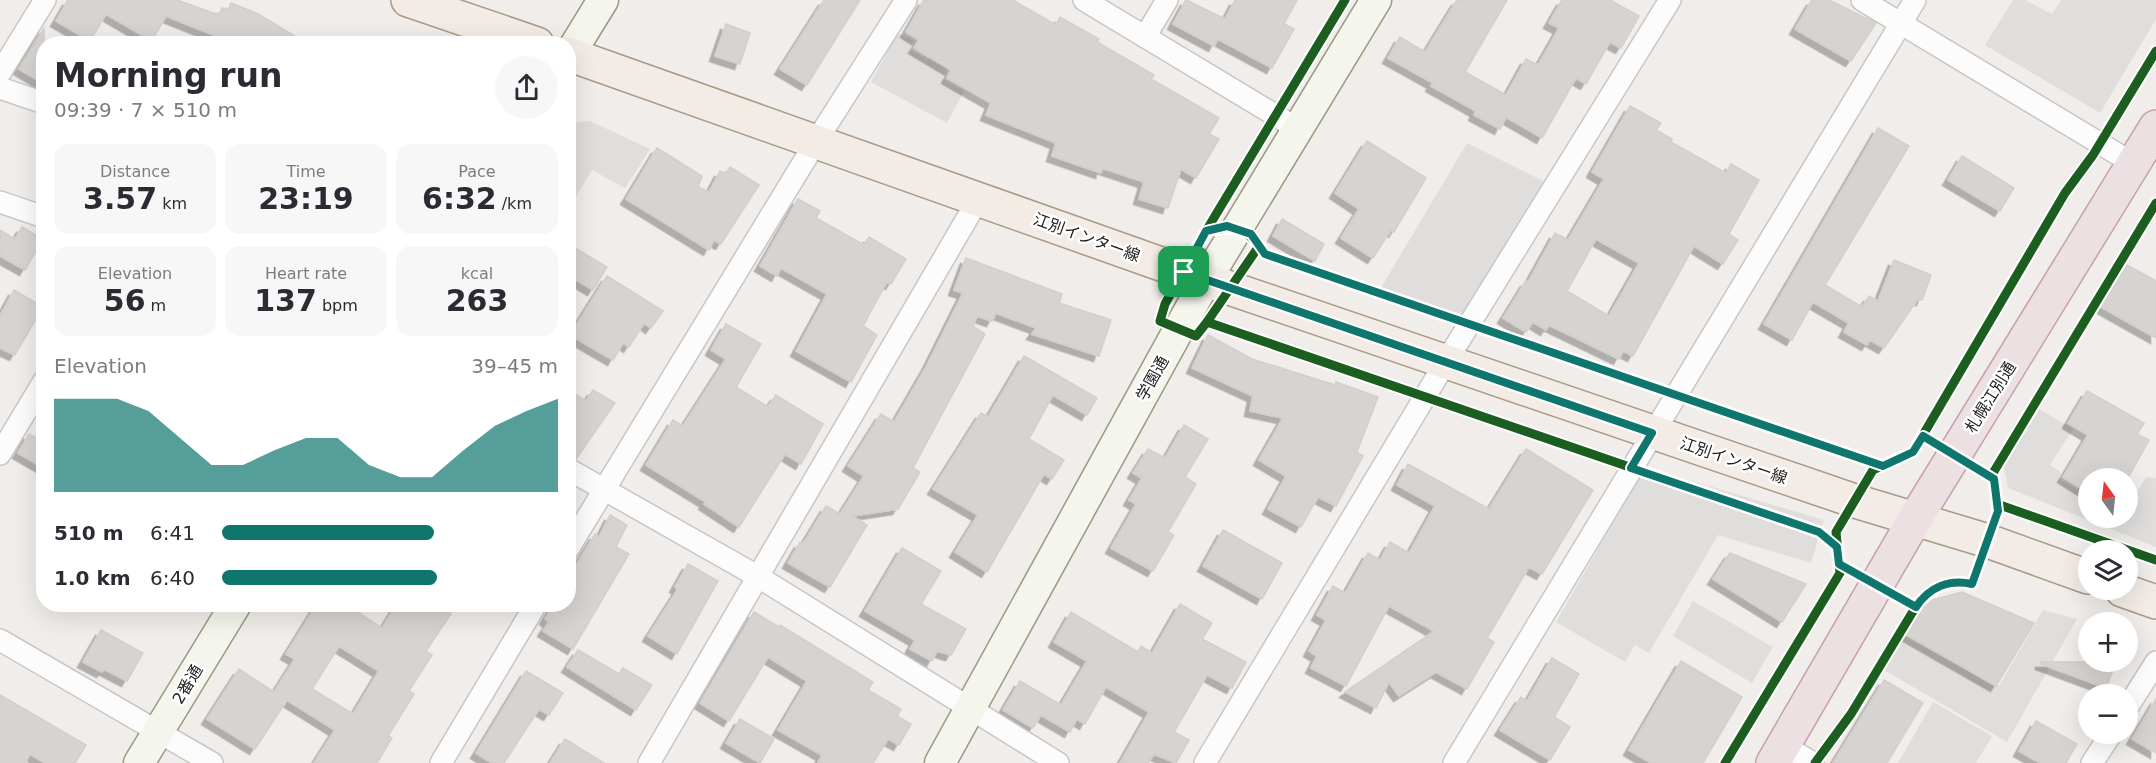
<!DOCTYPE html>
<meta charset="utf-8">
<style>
:root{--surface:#fff;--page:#f7f7f7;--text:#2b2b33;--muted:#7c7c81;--accent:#0f766e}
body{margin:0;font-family:"DejaVu Sans","Noto Sans JP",sans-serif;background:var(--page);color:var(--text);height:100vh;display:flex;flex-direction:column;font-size:22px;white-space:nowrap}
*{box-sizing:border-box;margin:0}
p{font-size:20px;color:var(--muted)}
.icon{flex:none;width:33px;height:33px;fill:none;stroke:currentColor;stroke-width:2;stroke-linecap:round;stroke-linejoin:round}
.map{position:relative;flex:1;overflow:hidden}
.panel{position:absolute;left:36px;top:36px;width:540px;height:576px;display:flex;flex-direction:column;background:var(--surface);border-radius:24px;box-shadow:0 6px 24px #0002}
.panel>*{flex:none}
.needle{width:39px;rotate:345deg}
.buttons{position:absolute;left:2078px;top:468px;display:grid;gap:12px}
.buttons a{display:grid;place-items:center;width:60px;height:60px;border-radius:50%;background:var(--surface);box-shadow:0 6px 24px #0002;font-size:30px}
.pin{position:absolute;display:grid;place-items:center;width:51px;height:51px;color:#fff;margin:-26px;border-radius:12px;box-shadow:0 3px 9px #0006}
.round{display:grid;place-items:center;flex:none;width:63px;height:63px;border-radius:32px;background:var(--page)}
.head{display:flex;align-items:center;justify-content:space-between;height:102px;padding:0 18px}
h1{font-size:33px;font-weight:800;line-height:45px}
.figures{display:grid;grid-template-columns:repeat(3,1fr);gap:9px;height:102px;padding:6px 18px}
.figures div{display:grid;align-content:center;border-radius:15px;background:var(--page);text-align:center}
.figures b{font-size:30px;font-weight:800}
.figures small{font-size:16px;font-weight:400}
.figures p{font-size:16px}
.chart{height:168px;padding:12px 18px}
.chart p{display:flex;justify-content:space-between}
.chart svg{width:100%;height:108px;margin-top:6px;fill:var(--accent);opacity:.7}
ul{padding:0 18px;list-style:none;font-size:20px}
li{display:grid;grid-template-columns:96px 72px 1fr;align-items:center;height:45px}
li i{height:15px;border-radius:8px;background:var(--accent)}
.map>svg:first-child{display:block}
</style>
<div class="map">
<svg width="2156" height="763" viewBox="0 0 2156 763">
<defs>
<filter id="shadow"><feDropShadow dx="-5.5" dy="5.5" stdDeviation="0" flood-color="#0004"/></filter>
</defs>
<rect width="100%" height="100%" fill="#f0edea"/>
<!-- parking -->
<g fill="#e0dedd">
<path d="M2013,0H2025L2052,14L2061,0H2156V19L2100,113L1985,45Z"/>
<path d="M898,33L914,41L910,50L928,60L932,54L950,63L942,79L964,91L947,123L871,82Z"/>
<path d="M590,121L650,149L625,188L592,170L569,208V123Z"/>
<path d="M1467,143L1547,183L1461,326L1375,298Z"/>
<path d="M2033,405L2073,429L2050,465L2061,472L2059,479L2088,496V518H2127V508L2146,477L2156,478V547L2008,488L2002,457Z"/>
<path d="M1645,467L1824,520L1811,563L1718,535L1649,653L1635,645L1625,662L1556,622Z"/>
<path d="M1693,601L1773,647L1752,683L1673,636Z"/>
<path d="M2043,610L2077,619L2007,742L1884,670L1904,637L1999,686Z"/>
<path d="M1933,702L1992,736L1976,763H1898Z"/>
</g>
<!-- building -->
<g fill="#d7d3d1" stroke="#d3cfcb" stroke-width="1.5" fill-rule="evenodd" filter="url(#shadow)">
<path d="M68,0H177L219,15L222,8L228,10L231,3L258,14L308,44H236L166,16L152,41L106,14L90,41L56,21Z"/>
<path d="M824,0H860L807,85L780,69Z"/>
<path d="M924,0H1013L1056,25L1060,17L1099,39L1097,42L1154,75L1151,79L1219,118L1209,134L1219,139L1196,178L1181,169L1168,208L1139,199L1144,182L1102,168L1101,173L1052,156L1056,143L986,115L991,103L947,78L951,70L914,48L919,40L906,32Z"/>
<path d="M1186,0L1225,19L1235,0H1297L1284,24L1294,29L1272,68L1218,39L1214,46L1173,24Z"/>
<path d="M1457,0H1507L1465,72L1506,95L1526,59L1538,65L1559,28L1549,23L1562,0H1610L1639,16L1621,48L1610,42L1586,84L1576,78L1542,138L1506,117L1500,129L1474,115L1476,111L1431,86L1433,83L1388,58L1400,37L1425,52Z"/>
<path d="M1812,0H1829L1876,23L1851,61L1795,29Z"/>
<path d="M726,24L750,33L740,64L715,56Z"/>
<path d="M44,28V84L19,69Z"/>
<path d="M1630,106L1661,123L1656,130L1672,139L1671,142L1726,173L1731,164L1759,180L1729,234L1738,240L1723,264L1694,246L1633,356L1623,351L1619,359L1549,325L1546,330L1533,322L1526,332L1503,318L1526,281L1528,282L1555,233L1568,240L1604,179L1592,172ZM1596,239L1639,263L1609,316L1567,291Z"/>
<path d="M1878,128L1909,146L1825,285L1862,307L1869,296L1878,301L1894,260L1931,275L1922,300L1918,299L1884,348L1870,340L1867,345L1844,332L1849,323L1813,302L1792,340L1764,324Z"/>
<path d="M1367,141L1426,178L1394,232L1391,230L1373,258L1341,238L1359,209L1335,193Z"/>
<path d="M657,148L702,176L698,187L709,192L720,171L725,174L730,167L759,185L721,244L714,240L709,250L626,199Z"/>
<path d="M1962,156L2014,188L2000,211L1948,180Z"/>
<path d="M798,199L820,211L816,218L864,245L869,237L906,259L891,284L887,282L863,326L877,335L851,382L796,351L827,294L781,268L777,276L760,266Z"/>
<path d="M1282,219L1324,244L1315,261L1273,236Z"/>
<path d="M22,227L43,239L25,270L0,256V230L15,239Z"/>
<path d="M568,244L607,267L593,290L568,275Z"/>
<path d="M966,258L1062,294L1059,303L1111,320L1099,356L1032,334L1036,328L996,313L992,321L977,316L973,326L985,334L913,468L920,472L898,509L852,516L867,525L830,587L788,563L800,542L803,544L826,506L840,514L864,476L848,466L881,414L894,422L926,367L963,293L954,290Z"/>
<path d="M2127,265L2156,281V338L2101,307Z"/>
<path d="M607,276L663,311L651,328L644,323L629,347L623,343L613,360L570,335Z"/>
<path d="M14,290L43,307L15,355L0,348V316Z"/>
<path d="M726,324L761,344L736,387L768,407L776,395L823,424L801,464L785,454L739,527L704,504L706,502L646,465L673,420L683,426L726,359L711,350Z"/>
<path d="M1208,335L1252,359L1335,385L1336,382L1378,397L1357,452L1363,456L1336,506L1318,497L1301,527L1268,509L1286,476L1259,460L1283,418L1250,411L1253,396L1192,368Z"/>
<path d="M1024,356L1097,398L1087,415L1053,395L1029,439L1064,460L1052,479L1044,474L987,572L955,552L978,515L933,489L981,413L988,417Z"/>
<path d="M568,389L586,401L593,390L615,403L576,459L568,456Z"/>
<path d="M2087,391L2144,423L2137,434L2149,440L2128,478H2088V493L2063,477L2088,435L2068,423Z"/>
<path d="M1184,425L1208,439L1185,477L1196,484L1168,532L1174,535L1153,571L1111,548L1136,504L1129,500L1142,478L1133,473L1148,449L1165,458Z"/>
<path d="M29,434L44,442V468L18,453Z"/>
<path d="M1526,449L1593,490L1542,574L1529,567L1487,638L1494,642L1467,689L1436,672L1399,696L1389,682L1376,708L1345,692L1434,631L1389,606L1346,686L1311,668L1317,656L1309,651L1326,620L1317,615L1333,586L1345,593L1368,553L1380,560L1390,542L1409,553L1435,506L1397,485L1408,464L1489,509Z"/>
<path d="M610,515L627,525L616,547L629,554L573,649L543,631L549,622L545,619L554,604H568V578L595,534L599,537Z"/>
<path d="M1223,530L1282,563L1262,599L1203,566Z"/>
<path d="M902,548L941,571L921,604L966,629L951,655L937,651L932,661L910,649L915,640L865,611Z"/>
<path d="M1730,553L1806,584L1782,622L1713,579Z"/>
<path d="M688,564L718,581L677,654L648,636L678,589L675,587Z"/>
<path d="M1962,592L2034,623L1996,686L1907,635L1925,602Z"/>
<path d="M317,604H346L382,628L397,604H437L451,614L426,651L432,655L409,691L414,694L388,736L392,738L377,763H314L335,730L287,700L255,749L207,719L239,669L274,692L295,659L286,654ZM339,646L379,671L353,714L312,689Z"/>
<path d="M1180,604L1212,623L1202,639L1246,662L1232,688L1207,675L1174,732L1189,740L1176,763L1154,754L1148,763H1120L1149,712L1106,687L1085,724L1077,719L1070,732L1041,715L1033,728L1003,710L1020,681L1061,705L1087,661L1054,642L1071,612L1138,652L1141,646L1152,653Z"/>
<path d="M754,612L779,627L780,625L873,682L868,690L901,709L897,716L911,724L899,745L888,739L873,763H818L822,755L778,730L807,681L768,657L729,721L700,703Z"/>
<path d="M101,630L143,653L127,681L104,669L102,672L83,662Z"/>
<path d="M578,650L619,674L623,668L652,685L636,710L567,667Z"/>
<path d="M1552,658L1579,674L1554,717L1570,727L1550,760L1500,730L1521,697L1527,701Z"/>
<path d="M1681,661L1742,697L1703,763H1651L1629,750Z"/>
<path d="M2041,662H2116L2106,688L2041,664Z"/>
<path d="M526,671L563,693L549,715L539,709L504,763H492L476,753Z"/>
<path d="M1884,680L1923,703L1887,763H1833Z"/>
<path d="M0,695L86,745L75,763H45L30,754L25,763H0Z"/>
<path d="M2156,699V753L2132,739Z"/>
<path d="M740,719L774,739L760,763L726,743Z"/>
<path d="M2036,721L2077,744L2066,763H2040L2019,751Z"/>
<path d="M565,739L604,763H550Z"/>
</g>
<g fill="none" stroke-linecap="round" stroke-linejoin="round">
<!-- street casing -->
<g stroke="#c8c7c6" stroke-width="24">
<g id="street">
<path d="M1084,0L1298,129"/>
<path d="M1862,0L2134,164"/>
<path d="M1145,37L1167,0"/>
<path d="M0,73L45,0"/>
<path d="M0,88L44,103"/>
<path d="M0,202L44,217"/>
<path d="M0,454L44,381"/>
<path d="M568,469L757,576L1058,763"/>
<path d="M568,549L817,140L906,0"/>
<path d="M0,640L212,763"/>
<path d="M2127,708L2156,662"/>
<path d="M1783,745L1813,763"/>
<path d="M441,763L536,604"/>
<path d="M649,763L979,198"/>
<path d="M1205,763L1447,360L1670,0"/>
<path d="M1454,763L1915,0"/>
<path d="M2092,763L2111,734"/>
</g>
</g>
<!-- secondary casing -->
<g stroke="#9a9a80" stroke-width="33">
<g id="secondary">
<path d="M568,57L603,0"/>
<path d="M139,763L236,604"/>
<path d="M940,763L1206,280L1376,0"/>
</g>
</g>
<!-- primary casing -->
<g stroke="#a79a85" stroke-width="36">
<g id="primary">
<path d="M408,0L537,44"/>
<path d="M568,54L1206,280L1855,501L1988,541L2088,577"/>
<path d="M2122,590L2156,602"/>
</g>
</g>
<!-- highway casing -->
<g stroke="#c6a0ac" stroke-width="36">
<path id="highway" d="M1773,763L1915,519L2156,127"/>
</g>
<!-- street -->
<use href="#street" stroke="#fdfcfc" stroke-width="21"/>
<!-- secondary -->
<use href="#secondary" stroke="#f4f5ec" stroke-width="30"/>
<!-- primary -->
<use href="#primary" stroke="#f3ece6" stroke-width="33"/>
<!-- highway -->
<use href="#highway" stroke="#ece0e2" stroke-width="33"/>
<!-- cycleway casing -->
<g stroke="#fff" stroke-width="13">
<g id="cycleway">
<path d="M1206,231L1345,0"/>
<path d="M1207,322L1259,246"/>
<path d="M1923,436L1994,479"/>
<path d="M1997,504L2156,560"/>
<path d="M1837,547L1819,532L1207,322L1196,336L1160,321L1165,304L1206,231C1239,224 1246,228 1265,254L1883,466"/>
<path d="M1839,564L1916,607"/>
<path d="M1725,763L1840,573L1836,532L1873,470L1913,452L2065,193L2093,155L2156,51"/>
<path d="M1815,763L1851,714L1918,603C1934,587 1949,579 1972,584L1998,511L1993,473L2156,203"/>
</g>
</g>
<!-- cycleway -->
<use href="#cycleway" stroke="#1b5e20" stroke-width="9"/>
</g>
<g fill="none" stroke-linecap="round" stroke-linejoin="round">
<!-- route casing -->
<g stroke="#fff" stroke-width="12">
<path id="route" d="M1227,226L1251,234L1265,254L1883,466L1913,452L1923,436L1994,479L1998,511L1972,584C1949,579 1929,587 1916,607L1839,564L1837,547L1819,532L1631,468L1652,433L1184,272L1206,231Z"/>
</g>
<!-- route -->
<use href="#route" stroke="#0f766e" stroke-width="8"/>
</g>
<g text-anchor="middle" stroke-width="5" stroke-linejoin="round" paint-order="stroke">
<!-- street labels -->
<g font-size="16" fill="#212121" stroke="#fff">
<text transform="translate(1087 237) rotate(20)" y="6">江別インター線</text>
<text transform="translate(1152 378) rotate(-61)" y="6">学園通</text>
<text transform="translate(1990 397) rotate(-58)" y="6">札幌江別通</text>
<text transform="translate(1734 460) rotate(19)" y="6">江別インター線</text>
<text transform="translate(187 684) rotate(-59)" y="6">2番通</text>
</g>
</g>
</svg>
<div class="buttons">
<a><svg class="needle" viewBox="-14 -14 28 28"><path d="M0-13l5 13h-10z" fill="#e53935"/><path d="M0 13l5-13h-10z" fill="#7c7c81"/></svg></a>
<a><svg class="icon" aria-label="layers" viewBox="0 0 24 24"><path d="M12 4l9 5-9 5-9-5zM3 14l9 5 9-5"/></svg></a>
<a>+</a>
<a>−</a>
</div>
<div class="pin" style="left:1184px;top:272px;background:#1e9e55"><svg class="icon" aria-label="arrive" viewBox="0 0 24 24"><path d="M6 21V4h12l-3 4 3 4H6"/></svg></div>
<section class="panel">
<div class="head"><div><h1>Morning run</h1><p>09:39 · 7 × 510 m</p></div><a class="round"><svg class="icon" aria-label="share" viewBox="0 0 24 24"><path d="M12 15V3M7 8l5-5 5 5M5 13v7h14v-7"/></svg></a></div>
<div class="figures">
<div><p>Distance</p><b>3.57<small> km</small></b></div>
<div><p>Time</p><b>23:19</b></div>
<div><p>Pace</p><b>6:32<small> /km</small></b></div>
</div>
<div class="figures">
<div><p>Elevation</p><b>56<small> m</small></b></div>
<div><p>Heart rate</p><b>137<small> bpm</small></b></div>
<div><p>kcal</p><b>263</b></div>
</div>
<div class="chart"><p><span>Elevation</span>39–45 m</p>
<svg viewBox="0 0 160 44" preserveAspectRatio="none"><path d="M0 44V6L10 6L20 6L30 11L40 22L50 33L60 33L70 27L80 22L90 22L100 33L110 38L120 38L130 27L140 17L150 11L160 6V44z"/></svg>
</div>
<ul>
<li><b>510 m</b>6:41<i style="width:63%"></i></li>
<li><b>1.0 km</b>6:40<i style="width:64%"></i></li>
</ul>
</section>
</div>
